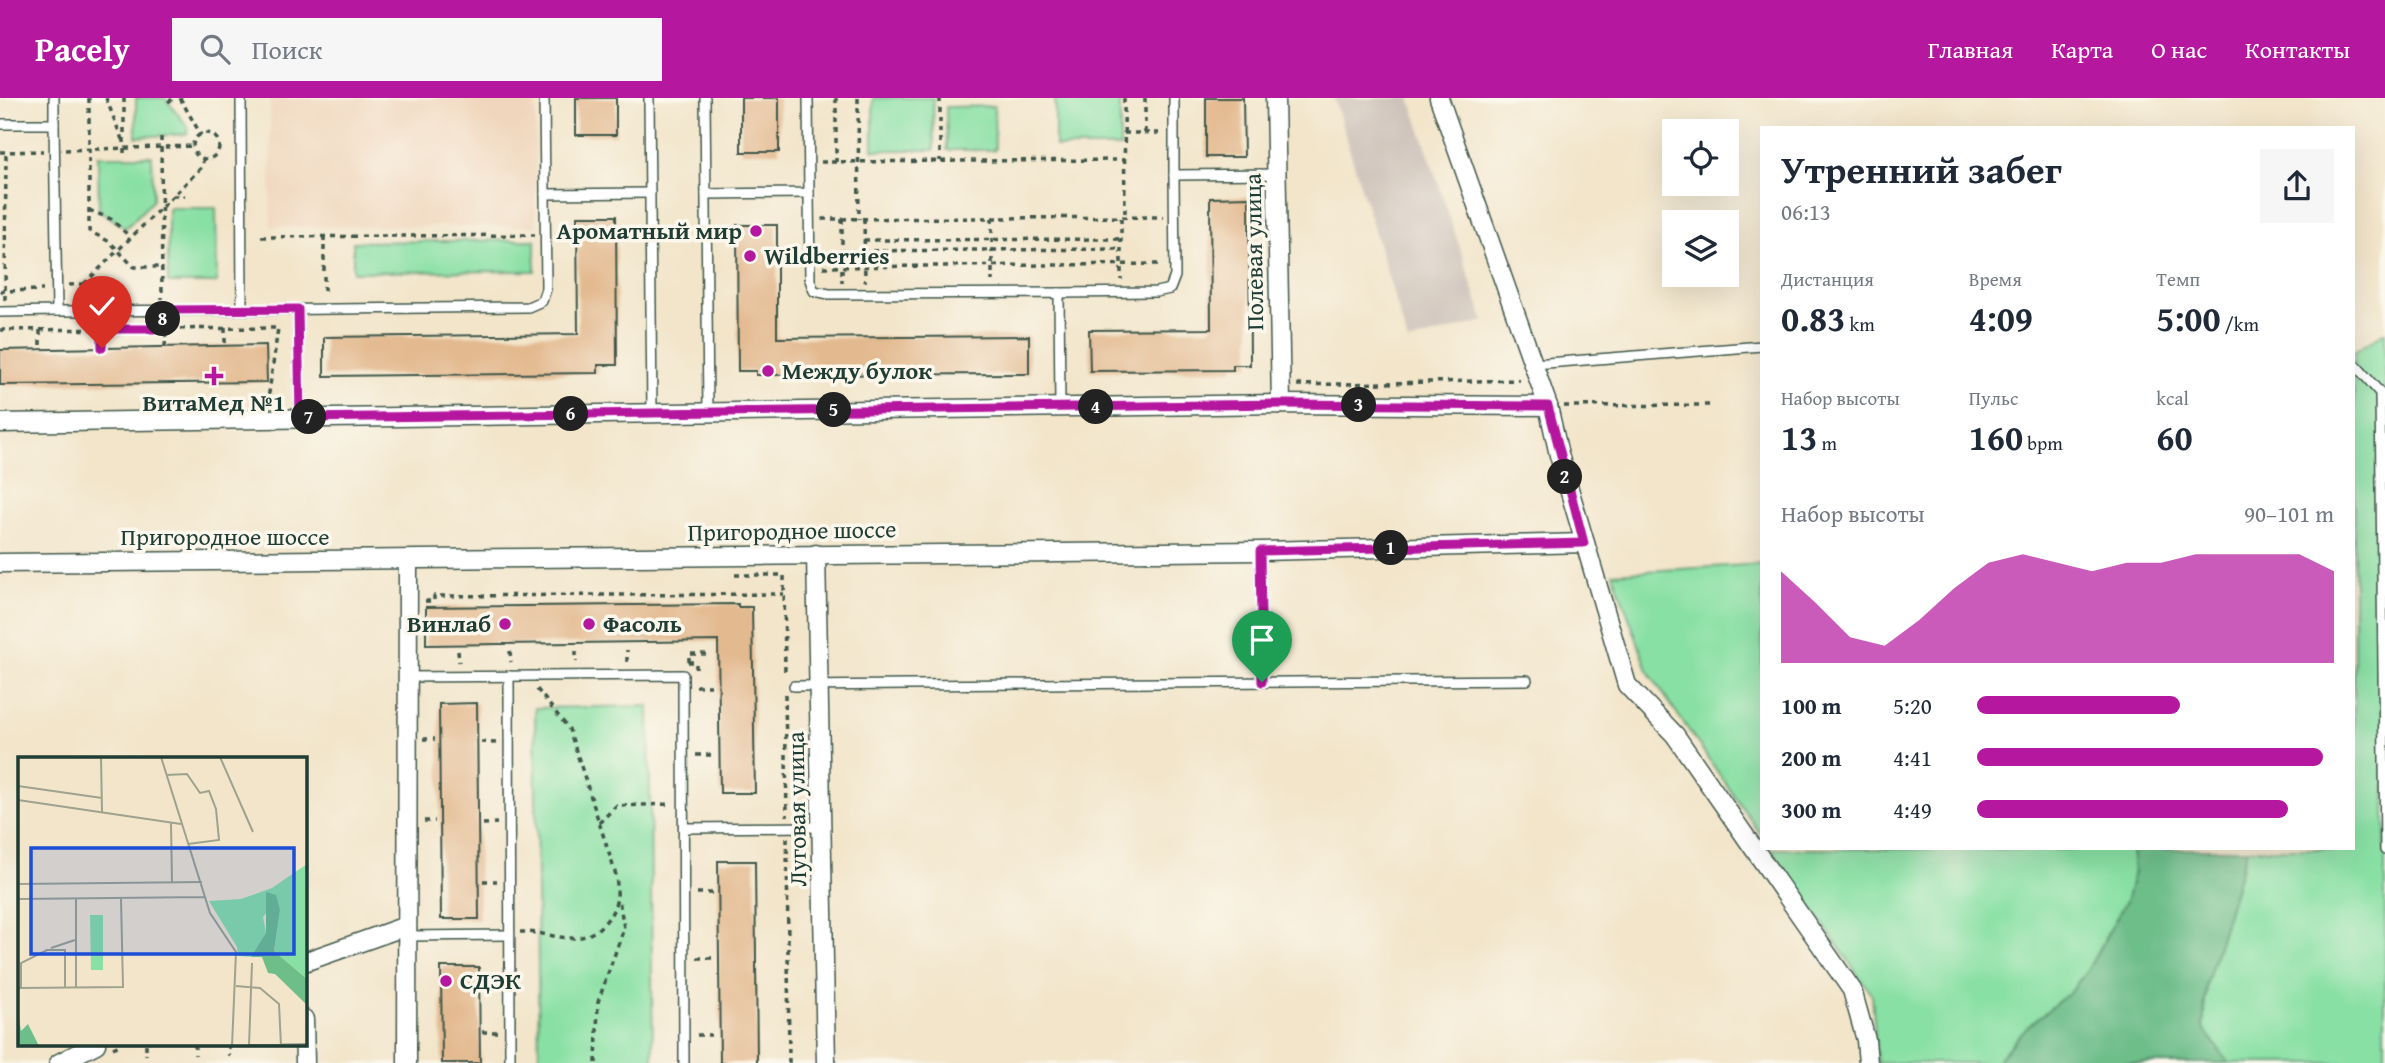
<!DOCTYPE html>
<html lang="ru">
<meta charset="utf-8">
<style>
:root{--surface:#fff;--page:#f6f6f7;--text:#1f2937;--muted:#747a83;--accent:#b5179e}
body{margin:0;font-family:"Gentium Book Plus",serif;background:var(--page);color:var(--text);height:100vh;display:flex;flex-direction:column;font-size:26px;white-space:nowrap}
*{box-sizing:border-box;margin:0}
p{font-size:23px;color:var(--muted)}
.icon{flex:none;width:38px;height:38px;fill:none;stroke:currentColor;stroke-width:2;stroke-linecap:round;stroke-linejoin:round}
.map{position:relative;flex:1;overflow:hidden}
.details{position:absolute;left:1760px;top:28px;width:595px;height:724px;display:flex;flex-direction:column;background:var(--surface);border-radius:0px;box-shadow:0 7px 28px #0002}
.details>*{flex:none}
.buttons{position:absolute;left:1662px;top:21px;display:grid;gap:14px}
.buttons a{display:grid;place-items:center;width:77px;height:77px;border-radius:0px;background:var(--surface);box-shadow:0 7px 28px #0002;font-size:35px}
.pin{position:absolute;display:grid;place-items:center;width:60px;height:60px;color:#fff;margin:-72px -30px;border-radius:50% 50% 50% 0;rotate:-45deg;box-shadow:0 0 7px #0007}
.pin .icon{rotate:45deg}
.km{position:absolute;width:35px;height:35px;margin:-18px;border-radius:50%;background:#222;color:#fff;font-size:19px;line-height:35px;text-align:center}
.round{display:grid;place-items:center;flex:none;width:74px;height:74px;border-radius:0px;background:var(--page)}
.head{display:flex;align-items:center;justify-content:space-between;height:119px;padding:0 21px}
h1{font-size:38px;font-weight:700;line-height:52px}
.metrics{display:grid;grid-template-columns:repeat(3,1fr);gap:10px;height:119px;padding:7px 21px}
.metrics div{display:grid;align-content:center}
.metrics b{font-size:35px;font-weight:700}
.metrics small{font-size:19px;font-weight:400}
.metrics p{font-size:19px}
.chart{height:196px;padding:14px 21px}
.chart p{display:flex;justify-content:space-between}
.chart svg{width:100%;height:126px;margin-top:7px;fill:var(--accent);opacity:.7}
ul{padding:0 21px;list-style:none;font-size:23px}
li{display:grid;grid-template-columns:112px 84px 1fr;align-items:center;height:52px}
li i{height:18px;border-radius:9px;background:var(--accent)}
header{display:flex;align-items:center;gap:42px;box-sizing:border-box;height:98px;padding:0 35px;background:var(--accent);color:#fff}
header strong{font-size:33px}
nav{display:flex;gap:38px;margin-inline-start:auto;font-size:24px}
.search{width:490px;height:63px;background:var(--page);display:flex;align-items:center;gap:18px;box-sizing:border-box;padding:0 24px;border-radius:0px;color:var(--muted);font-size:26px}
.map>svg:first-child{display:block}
</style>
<header>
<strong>Pacely</strong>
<div class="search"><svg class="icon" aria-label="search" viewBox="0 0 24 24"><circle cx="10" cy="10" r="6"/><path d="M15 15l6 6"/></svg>Поиск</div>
<nav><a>Главная</a><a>Карта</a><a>О нас</a><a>Контакты</a></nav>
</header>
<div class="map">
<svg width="2385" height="965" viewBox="0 0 2385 965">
<rect width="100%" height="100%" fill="#fbf7ec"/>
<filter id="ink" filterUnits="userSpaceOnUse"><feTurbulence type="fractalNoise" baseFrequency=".0143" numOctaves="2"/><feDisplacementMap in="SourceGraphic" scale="14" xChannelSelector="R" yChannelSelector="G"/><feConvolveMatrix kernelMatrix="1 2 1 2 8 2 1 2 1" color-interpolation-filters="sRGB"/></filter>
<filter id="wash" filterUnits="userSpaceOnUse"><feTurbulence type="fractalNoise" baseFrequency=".00686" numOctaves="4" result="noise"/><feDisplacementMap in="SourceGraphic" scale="28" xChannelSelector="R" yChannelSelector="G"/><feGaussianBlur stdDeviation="1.57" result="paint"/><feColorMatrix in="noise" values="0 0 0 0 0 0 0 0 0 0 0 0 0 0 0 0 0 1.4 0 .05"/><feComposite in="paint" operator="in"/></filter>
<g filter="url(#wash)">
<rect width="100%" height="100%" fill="#f2e5ca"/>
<!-- built -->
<path fill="#f0d6bc" d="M270,0H535L536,128L271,129Z"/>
<!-- industrial -->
<path fill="#cec2b9" d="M1334,0H1410L1484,223L1408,244Z"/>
<!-- green -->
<g fill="#89e0a4" stroke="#548e6c" stroke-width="2">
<path d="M136,0H165L188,29L187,36L136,39Z"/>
<path d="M873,0H933L934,52H873Z"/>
<rect x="1055" y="0" width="65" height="49"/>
<path d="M994,8L995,52H947L946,9Z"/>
<path d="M98,58H152L153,102L126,130L99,112Z"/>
<path d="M168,110H216L217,185H168Z"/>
<path d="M535,142V173L353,174V144Z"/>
<path d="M2385,234V965H2229L2203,930L2206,888L2247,751H2354V254Z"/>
<path d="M1762,466V738L1649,575L1613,475Z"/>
<path d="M649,608L653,965H539L535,610Z"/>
<path d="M1771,751H2132L2134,773L2127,801L2087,873L2069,895L2027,929L2000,959L1999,965H1877L1872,897Z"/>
</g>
<!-- forest -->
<path fill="#6ebe8a" stroke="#467e5f" stroke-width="2" d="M2132,751H2247L2206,888L2203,930L2229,965H1999L2000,959L2027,929L2069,895L2087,873L2127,801L2134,773Z"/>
<g id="blocks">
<!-- building -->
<g fill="#e3b98f">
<rect x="576" y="0" width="40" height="37"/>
<rect x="741" y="0" width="38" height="54"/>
<path d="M1206,0H1243L1244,59H1206Z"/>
<path d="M1249,99L1250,267H1233V272L1090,273L1089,232L1211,231L1210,100Z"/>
<path d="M577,118H616L617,267H598V275L324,278V239L578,236Z"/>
<path d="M737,127H777V240L1029,238V276L756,277V273H738Z"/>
<path d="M266,247L267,284L0,287V252Z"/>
<path d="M738,506V509H752L755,695H720L718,543L426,547V509Z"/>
<path d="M477,605L479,821H441L439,606Z"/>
<path d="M718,763H755L757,965H720Z"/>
<path d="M441,869H479L480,965H442Z"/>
</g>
</g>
</g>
<g filter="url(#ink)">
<use href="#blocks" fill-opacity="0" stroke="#3f564a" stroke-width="2"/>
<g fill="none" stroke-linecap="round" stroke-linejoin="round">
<!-- lane casing -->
<g stroke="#3f564a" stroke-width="12">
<g id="lane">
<path d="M54,0V26"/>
<path d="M649,0L652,315"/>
<path d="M705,0L708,314"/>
<path d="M1174,0V77"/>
<path d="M0,26H54L57,213L0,214"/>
<path d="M809,95L810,182L814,193L829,196L1059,195L1060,309"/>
<path d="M545,96L650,95"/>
<path d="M706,96L809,95L808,0"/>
<path d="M1059,195L1156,194L1170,191L1175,178L1174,77L1277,76"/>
<path d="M298,211L300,320"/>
<path d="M242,212L528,209L542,203L546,191L544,0"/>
<path d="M57,213L242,212L241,0"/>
<path d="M2354,265L2380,295L2385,752"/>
<path d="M1534,266L1762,248"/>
<path d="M1260,453L1262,584"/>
<path d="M509,578L510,965"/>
<path d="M407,579L683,577L684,965"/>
<path d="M794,588L1527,582"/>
<path d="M684,730L822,729"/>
<path d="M406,838L509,837"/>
</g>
</g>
<!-- street casing -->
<g stroke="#3f564a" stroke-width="21">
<g id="street">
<path d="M1275,0L1281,306"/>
<path d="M1439,0L1548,308L1559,357L1627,587L1675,637L1852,892L1866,942L1868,965"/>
<path d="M0,325L1281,306L1548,308"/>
<path d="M816,456L826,965"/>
<path d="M0,465L1260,453L1585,445"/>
<path d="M304,864L406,828"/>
<path d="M304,921L305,965"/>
<path d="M59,965L96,946"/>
<path d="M407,965L408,463"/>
</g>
</g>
<!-- path -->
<g stroke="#3f564a" stroke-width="3.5" stroke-dasharray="5 5" stroke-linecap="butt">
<path d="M89,0V133L110,144L134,169H162"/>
<path d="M106,0L123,44"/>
<path d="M124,0V58"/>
<path d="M180,0L201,37"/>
<path d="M836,0V64"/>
<path d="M858,0L859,121"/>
<path d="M940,0V63"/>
<path d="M1124,0L1125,120"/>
<path d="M1145,0V35"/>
<path d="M168,4L174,0"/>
<path d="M1124,35H1161"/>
<circle cx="206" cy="48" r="13"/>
<path d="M161,39L162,201"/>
<path d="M65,52L194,48"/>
<path d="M0,54L43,53"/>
<path d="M821,64L1124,62"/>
<path d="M173,98H185"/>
<path d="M89,112L111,121L130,139"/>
<path d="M992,120V183"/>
<path d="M1121,120V182"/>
<path d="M822,121L1164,119"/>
<path d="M842,121V184"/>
<path d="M864,121L865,184"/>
<path d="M324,138V198"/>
<path d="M261,139L535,137"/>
<path d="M864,142L1121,141"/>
<path d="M842,153L1121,151"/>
<path d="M823,169L1162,166"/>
<path d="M84,186L201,70L204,60"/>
<path d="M69,187L84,186V202"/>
<path d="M0,193L43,192"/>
<path d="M5,202L6,54"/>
<path d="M225,230V248"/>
<path d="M102,231V250"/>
<path d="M0,232L278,230L268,302"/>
<path d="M40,232V251"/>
<path d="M165,249L166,231"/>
<path d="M1297,287L1520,282"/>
<path d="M1564,308L1712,307"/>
<path d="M735,477H784L785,578"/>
<path d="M425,503H434V498L784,496"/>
<path d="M458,553L459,564"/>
<path d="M510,553L511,564"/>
<path d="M576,553V564"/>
<path d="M627,564V552"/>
<path d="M688,564H696V572"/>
<path d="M689,564V556H710"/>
<path d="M696,588H711"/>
<path d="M785,596L787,718"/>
<path d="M423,641H435"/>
<path d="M481,644L496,645"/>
<path d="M696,657H712"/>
<path d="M424,723H435"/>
<path d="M599,725L616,708L671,706"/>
<path d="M483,726L497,725"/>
<path d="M787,740L789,965"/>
<path d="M483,783H497"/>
<path d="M697,795H714"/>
<path d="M520,834C554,833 579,854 606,823C619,807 618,796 616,777L569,631L536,590"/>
<path d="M697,860H713"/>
<path d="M482,934H497"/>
<path d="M697,937H711"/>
<path d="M146,946V957"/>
<path d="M195,946V957"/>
<path d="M229,946V958"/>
<path d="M113,950L122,946"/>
<path d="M596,965L598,904L624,830L619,802"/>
</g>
<!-- lane -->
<use href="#lane" stroke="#fff" stroke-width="9"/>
<!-- street -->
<use href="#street" stroke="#fff" stroke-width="18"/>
</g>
</g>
<g fill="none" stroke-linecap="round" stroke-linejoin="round" filter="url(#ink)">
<!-- route casing -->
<g stroke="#fff" stroke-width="14">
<path id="route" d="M102,250V231H163V212L298,211L300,320L1281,306L1548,308L1584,445L1260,453L1262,584"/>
</g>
<!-- route -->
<use href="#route" stroke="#b5179e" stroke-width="9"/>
</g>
<!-- markers -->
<g fill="#b5179e" stroke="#fbf7ec" stroke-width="2.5">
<circle cx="756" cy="133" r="7"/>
<circle cx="750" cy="158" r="7"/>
<circle cx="768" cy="273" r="7"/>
<path d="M210.5 267.5h7v7h7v7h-7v7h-7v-7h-7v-7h7z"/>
<circle cx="505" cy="526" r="7"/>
<circle cx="589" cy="526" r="7"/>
<circle cx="446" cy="883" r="7"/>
</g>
<g text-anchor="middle" stroke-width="7" stroke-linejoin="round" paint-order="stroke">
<!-- poi labels -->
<g font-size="24" font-weight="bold" fill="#1f3d34" stroke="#fbf7ec" text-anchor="start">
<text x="742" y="141" text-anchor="end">Ароматный мир</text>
<text x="764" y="166">Wildberries</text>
<text x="782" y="281">Между булок</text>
<text x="214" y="313" text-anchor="middle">ВитаМед №1</text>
<text x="491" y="534" text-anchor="end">Винлаб</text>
<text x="603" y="534">Фасоль</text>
<text x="460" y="891">СДЭК</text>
</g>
<!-- street labels -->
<g font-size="24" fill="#1f3d34" stroke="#fbf7ec">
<text transform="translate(1254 154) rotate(-91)" y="8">Полевая улица</text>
<text transform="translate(792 433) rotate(-1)" y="8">Пригородное шоссе</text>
<text x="225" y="447">Пригородное шоссе</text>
<text transform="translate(797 711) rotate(-91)" y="8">Луговая улица</text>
</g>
</g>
<!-- overview -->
<g transform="translate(18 659)">
<rect width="289" height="289" fill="#f2e5ca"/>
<path d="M289,107V222L256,194L262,153L257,145L245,160L248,176L243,187L233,200L220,199L219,190L191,144L223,142L254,131ZM72,158H85V213H73Z" fill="#89e0a4"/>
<path d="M248,135L258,138L262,153L256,194L289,222V248L257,217L250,216L244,200H233L248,176ZM0,255L3,274L10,267L21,289H0Z" fill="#6ebe8a"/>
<path fill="none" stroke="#9ea28e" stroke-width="2" d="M83,0L84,55M143,0L192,156L218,195L214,289M202,0L235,75M148,18L169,17L182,36L191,34L198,52L201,83L170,87M0,29L84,41M0,43L163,67M153,66L154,125M0,127L184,125M0,142L187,140M58,142V230M33,191L57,183M218,229L242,231L261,247L263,289M0,231L105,230L103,142M3,231V206L29,193H47V231M231,288L289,287M231,289L234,206"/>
<path fill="#1d4ed8" fill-opacity="0.15" stroke="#1d4ed8" stroke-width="3.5" d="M13,91H276V197H13Z"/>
<rect width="289" height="289" fill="none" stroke="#1f3d34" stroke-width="3.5"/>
</g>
</svg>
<div class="buttons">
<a><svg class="icon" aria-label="locate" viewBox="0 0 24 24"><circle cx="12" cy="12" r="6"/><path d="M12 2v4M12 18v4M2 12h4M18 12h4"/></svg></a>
<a><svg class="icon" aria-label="layers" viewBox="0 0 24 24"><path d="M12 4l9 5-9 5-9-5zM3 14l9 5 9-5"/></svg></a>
</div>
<div class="pin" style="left:1262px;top:584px;background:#1e9e55"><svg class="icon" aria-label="arrive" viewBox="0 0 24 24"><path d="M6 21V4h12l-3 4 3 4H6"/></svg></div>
<div class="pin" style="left:102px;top:250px;background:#d93025"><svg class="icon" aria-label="check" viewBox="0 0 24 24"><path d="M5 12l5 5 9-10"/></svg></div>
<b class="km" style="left:1391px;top:450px">1</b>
<b class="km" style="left:1565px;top:379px">2</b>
<b class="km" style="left:1359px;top:307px">3</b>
<b class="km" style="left:1096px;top:309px">4</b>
<b class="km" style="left:834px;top:312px">5</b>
<b class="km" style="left:571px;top:316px">6</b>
<b class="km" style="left:309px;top:319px">7</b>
<b class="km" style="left:163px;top:221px">8</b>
<section class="details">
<div class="head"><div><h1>Утренний забег</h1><p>06:13</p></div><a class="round"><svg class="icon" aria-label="share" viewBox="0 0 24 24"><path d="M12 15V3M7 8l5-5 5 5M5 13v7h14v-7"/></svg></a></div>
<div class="metrics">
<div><p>Дистанция</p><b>0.83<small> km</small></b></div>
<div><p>Время</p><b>4:09</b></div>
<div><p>Темп</p><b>5:00<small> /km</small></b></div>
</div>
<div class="metrics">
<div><p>Набор высоты</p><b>13<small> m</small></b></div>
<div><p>Пульс</p><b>160<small> bpm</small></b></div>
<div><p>kcal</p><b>60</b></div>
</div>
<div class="chart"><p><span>Набор высоты</span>90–101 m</p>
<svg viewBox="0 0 160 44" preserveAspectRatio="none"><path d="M0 44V12L10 23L20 35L30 38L40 29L50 18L60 9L70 6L80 9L90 12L100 9L110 9L120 6L130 6L140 6L150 6L160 12V44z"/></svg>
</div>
<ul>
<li><b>100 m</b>5:20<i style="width:57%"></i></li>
<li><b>200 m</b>4:41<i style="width:97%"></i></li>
<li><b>300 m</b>4:49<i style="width:87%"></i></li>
</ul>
</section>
</div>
